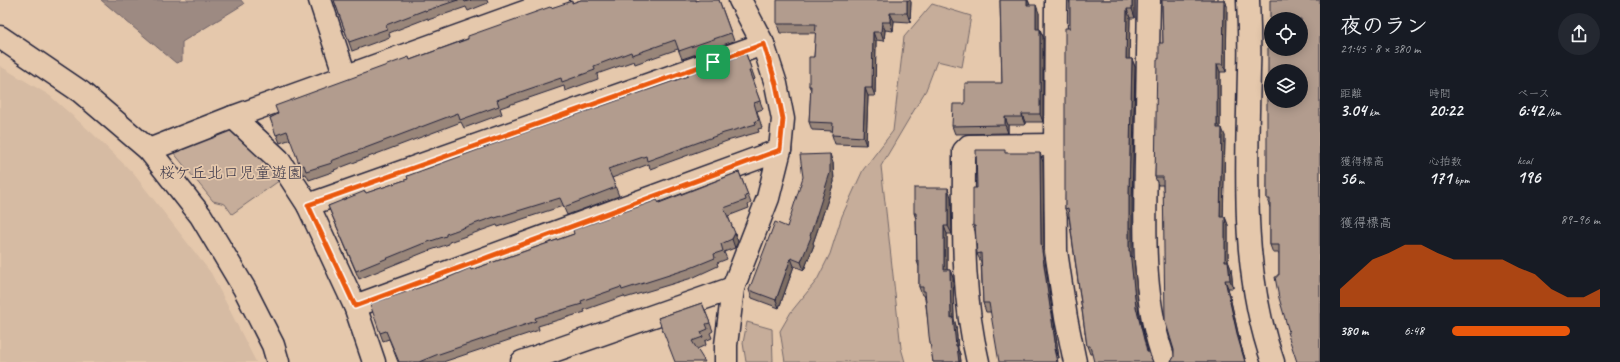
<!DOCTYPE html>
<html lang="ja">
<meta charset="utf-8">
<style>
:root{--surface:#171b24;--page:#242831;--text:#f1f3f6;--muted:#9ea1a6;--accent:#ea580c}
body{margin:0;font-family:Caveat,"Klee One",sans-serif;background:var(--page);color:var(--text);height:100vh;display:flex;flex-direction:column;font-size:15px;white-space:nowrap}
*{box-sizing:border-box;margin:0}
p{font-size:13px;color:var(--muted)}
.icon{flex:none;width:22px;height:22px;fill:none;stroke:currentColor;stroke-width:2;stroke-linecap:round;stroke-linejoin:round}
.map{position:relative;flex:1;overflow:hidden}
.side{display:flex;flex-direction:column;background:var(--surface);width:300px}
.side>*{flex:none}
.controls{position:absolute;left:1264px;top:12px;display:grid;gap:8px}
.controls a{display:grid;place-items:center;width:44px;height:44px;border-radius:50%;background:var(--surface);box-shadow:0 2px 10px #0003;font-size:20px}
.pin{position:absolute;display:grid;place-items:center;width:34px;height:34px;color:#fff;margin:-17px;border-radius:8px;box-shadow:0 2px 6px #0006}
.round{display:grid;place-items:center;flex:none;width:42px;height:42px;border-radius:21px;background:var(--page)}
.head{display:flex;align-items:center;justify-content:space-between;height:68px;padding:0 20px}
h1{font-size:22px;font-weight:700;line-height:30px}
.stats{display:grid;grid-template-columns:repeat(3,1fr);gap:6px;height:68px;padding:4px 20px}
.stats div{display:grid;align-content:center}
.stats b{font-size:17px;font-weight:700}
.stats small{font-size:11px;font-weight:400}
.stats p{font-size:11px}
.chart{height:112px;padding:8px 20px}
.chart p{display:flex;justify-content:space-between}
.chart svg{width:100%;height:72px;margin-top:4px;fill:var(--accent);opacity:.7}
ul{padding:0 20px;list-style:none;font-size:13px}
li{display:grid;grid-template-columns:64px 48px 1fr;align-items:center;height:30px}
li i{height:10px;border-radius:5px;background:var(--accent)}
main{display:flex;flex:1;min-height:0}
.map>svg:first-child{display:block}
</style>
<main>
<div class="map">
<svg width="1320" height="362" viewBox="0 0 1320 362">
<rect width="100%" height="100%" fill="#e5c8ac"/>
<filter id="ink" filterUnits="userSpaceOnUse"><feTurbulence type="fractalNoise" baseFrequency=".025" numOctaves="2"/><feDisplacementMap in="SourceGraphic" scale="8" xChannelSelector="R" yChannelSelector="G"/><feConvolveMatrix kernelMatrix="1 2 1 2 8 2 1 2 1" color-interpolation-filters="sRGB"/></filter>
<g filter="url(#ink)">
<!-- built -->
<path fill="#d6bba3" d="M0,66L49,95L92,133L133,173L211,273L256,362H0Z"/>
<!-- green -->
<g fill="#c6ad9a" stroke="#74686a">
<path d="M932,4L971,16L962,67L937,61L926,90L881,166L901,348L905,362H785L780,331L791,312L817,280L830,254L842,216L863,170L893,131L904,37Z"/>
<path d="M233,128L283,178L232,214L225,204L213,201L173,152Z"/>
<path d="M747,322L772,329L773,362H746L743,343Z"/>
</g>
<!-- water -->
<path fill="#9d8a82" stroke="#6c6066" d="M101,0H241L244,4L182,42V61L176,63Z"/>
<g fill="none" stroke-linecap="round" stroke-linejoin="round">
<!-- street casing -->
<g stroke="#22223b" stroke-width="25">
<g id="street">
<path d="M320,0L345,76"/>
<path d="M1056,0L1055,145L1056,251L1066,318L1075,362"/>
<path d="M1149,0C1148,54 1147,107 1146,161C1145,228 1141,298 1165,362"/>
<path d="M233,117L278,159L308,205L355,306L374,362"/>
<path d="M149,150L233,117L558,0"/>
<path d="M308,205L763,44"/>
<path d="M355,306L780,150"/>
<path d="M522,362L733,288"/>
<path d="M726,362V345L733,288L768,198L780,150L783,119L776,84L763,44L740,0"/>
<path d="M978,362C961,292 964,222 964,151L969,146L1055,145"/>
</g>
</g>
<!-- secondary casing -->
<g stroke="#22223b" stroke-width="25">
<g id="secondary">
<path d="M1248,0C1249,23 1250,47 1249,70C1247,167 1240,269 1273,362"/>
<path d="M0,37L81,92L149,150L201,216L244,288L273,345L278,362"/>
</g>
</g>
<!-- street -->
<use href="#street" stroke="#e5c8ac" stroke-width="22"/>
<!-- secondary -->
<use href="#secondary" stroke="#e5c8ac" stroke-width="22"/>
</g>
<!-- wall -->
<g fill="#99867a" stroke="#22223b">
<path d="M334,0H487L488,3L468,11L466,7L428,20V18L389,33L390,37L352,51Z"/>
<path d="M581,0H697V1L719,0L734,41L682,59L678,49L635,64L634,61L597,74L598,79L565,91L564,86L500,108L502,114L464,128L461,122L334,170L335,171L309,180L306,174L303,175L291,139L280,143L270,118L410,60L551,8L572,3Z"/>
<path d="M1000,0H1028L1030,5L1039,13V29L1043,37V122H1025V125H1008V133L955,134L952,126L1002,83Z"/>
<path d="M1069,0H1135V18H1130L1129,59H1132L1135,67L1132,201V256L1134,259L1139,315L1092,354H1090L1087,346L1069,217H1068L1065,209L1070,28V4Z"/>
<path d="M1162,0H1225L1227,6L1226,72H1220V128L1225,136L1223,217H1225L1228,225V261L1231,269L1233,288H1228L1241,346L1246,362H1171L1174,357V350L1163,185H1158L1155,177L1159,59L1163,43Z"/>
<path d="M911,2L910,22L894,21L893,31L885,30L884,41L876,40L875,96H868L866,145L835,144L832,135L833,131L812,130L809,122L811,90L809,86L814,57L816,33H780L777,24Z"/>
<path d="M1270,41L1289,332L1277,277L1279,275V253H1273L1270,245V208L1267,199L1268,89Z"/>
<path d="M746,54L755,79L752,80L763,109L757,111L762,128L758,129L759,132L727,141L650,169L649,164L612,178L619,196L567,215L563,206L498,227L497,225L449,242V244L425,252L359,279L328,206L408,179L688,76Z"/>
<path d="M1006,153L1043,162L1044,253L1059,358H1057L990,312H986L983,303L981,262L977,254L975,231L973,226L977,188Z"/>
<path d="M833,163L834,182L813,243L814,245L804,270L794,266L779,308L752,298L749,290L787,227Z"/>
<path d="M739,172L751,203L748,205L749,208L728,216L738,242L735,248L724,252L727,259L717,263L718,266L692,278L625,298L624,296L584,310L585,312L538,326L539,330L443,362H398L389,339L383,341L380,333L471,270L574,234Z"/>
<path d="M951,197L952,234H947V270H950L953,278L954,319L956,326L958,349L960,354L961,362H933L925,298L924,295H922L919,287V267L917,261L916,219L914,213Z"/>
<path d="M702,303L713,331L710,333L712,338L705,341L706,345L697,349L658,318Z"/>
</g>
<!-- shaded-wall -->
<g fill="#7d6d63" stroke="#22223b">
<path d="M907,0H910L911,2L910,22L907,13Z"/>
<path d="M1027,0H1028L1030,6L1027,5Z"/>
<path d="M1132,0H1135V18L1132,9Z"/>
<path d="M1224,0H1225L1227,6L1226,72L1223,64Z"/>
<path d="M1036,5L1039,13V37L1036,29Z"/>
<path d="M1127,9L1130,18L1129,67L1126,59Z"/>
<path d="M890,13L894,21L893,31L890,22Z"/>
<path d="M882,22L885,30L884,41L881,32Z"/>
<path d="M1040,29L1043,37V122L1040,114Z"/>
<path d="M873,32L876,40L875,96L872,88Z"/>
<path d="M1132,59L1135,67L1132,201V256L1134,259L1139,315L1150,360L1147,352L1136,307L1129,251V193Z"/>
<path d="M1217,64L1220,72V136L1217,128Z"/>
<path d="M865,88L868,96L866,145L863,137Z"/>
<path d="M1022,114L1025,122V125L1022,117Z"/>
<path d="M1005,117L1008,125V133L1005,125Z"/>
<path d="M1222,128L1225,136L1223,225L1220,217Z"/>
<path d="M1040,153L1043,162L1044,253L1059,358L1056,349L1041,244Z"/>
<path d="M830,154L833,163L834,182L813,243L814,245L804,270L801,262L810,236Z"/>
<path d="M948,188L951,197L952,234L948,226Z"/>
<path d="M1225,217L1228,225V269L1225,261Z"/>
<path d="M944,226L947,234V279L944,270Z"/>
<path d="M735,233L738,242L735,248L732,239Z"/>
<path d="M791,258L794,266L779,308L776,300Z"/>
<path d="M1228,261L1231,269L1233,288L1230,280Z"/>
<path d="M950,270L953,278L954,319L956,326L958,349L960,354L961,362H959L956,346L951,318Z"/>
<path d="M1225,280L1228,288L1241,346L1246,362L1238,338Z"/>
<path d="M1054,349L1057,358L1058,362H1057Z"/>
</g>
<!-- building -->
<g fill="#b29c8e" stroke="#22223b" fill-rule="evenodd">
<path d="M334,0H458L425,11V10L386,25L387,29L349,42Z"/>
<path d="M464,0H471L465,2Z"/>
<path d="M581,0H696V1L699,0H719L731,33L679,51L675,40L632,55L631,52L594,66L595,70L562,82L561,78L497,100L499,106L460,120L458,113L331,161L332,163L306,171L304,165L300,166L287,131L276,135L270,118L278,114L275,106L409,57L410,60L468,39V36L550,7L551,8L572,1V3Z"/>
<path d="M777,0H907V13H890V22H882L881,32H873L872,88H865L863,137L832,135L833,123L809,122L811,86H809V57H814L816,24H777Z"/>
<path d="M1000,0H1027V5H1036V29H1040V114H1022V117H1005V125L952,126L953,104H965V83H1002Z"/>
<path d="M1070,0H1132V9H1127L1126,59H1132L1129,193V251H1130L1136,307L1147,352H1148L1153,362H1094L1090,346H1087L1068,208L1065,209V28H1070Z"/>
<path d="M1162,0H1224L1223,64H1217V128H1222L1220,217H1225V261H1228L1230,280H1225L1238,338L1245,362H1171L1174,357V350L1165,320L1163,177H1155L1157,59H1159V43H1163Z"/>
<path d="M1270,0H1320V362H1297L1287,332H1289L1279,298L1275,277H1277V275H1279V245H1270V199H1267V89H1268V41H1270ZM1271,19H1301V49H1271ZM1271,71H1301V101H1271Z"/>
<path d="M746,54L752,71H749L760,101L754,103L759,120L755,121L756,124L724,133L647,161L646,156L608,169L616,187L564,207L560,198L495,218L494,217L446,234V236L422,244L356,271L328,206L365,191L366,193L408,179L407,176L518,135L688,76L687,75Z"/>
<path d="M976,150H1005V153H1040L1041,244L1056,349H1054L1057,362H999L989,303H983L981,253L977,254L975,226H973V188H977Z"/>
<path d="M830,154V173L810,236L811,237L801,262L791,258L776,300L749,290L775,222L787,227L803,177L800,155Z"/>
<path d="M739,172L748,195L745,196L746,200L724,208L735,233L732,239L721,244L723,251L714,254L715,258L688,269L622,290L621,287L581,301L582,304L535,318L536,321L436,355L419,362H399L386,331L380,333L370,304L445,279L470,268L471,270L574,234L573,230L657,200L659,203Z"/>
<path d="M914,188H948V226H944V270H950L951,318L953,317L956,346H957L959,362H933L929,336L925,291H923V287H919V261H917L916,213H914Z"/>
<path d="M702,303L710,323L706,324L708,329L701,332L703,337L692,341L705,362H675L658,318Z"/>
</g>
</g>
<g fill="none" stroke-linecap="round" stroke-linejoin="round" filter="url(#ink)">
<!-- route casing -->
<g stroke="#fff" stroke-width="8">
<path id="route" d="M764,44L776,84L783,119L780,150L355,306L308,205Z"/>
</g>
<!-- route -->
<use href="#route" stroke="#ea580c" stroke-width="5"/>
</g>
<g text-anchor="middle" stroke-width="3.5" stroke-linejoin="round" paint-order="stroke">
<!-- park labels -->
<g font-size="16" fill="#3b3749" stroke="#e5c8ac">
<text x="231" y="178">桜ケ丘北口児童遊園</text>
</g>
</g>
</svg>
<div class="controls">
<a><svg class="icon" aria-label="locate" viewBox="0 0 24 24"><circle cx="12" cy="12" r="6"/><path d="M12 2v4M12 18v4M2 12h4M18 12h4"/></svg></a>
<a><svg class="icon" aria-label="layers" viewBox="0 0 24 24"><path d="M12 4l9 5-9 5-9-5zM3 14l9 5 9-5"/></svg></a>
</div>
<div class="pin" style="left:713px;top:62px;background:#1e9e55"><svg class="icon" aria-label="arrive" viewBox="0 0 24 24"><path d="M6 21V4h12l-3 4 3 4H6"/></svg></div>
</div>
<section class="side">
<div class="head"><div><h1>夜のラン</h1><p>21:45 · 8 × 380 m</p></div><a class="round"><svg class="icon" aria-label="share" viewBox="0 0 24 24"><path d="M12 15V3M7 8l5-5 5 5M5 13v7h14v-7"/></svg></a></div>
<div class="stats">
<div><p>距離</p><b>3.04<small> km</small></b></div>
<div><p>時間</p><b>20:22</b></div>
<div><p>ペース</p><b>6:42<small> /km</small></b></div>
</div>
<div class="stats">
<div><p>獲得標高</p><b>56<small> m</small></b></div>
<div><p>心拍数</p><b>171<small> bpm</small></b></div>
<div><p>kcal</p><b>196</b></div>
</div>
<div class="chart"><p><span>獲得標高</span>89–96 m</p>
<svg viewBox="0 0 160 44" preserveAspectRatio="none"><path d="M0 44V33L10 24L20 15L30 11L40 6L50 6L60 11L70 15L80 15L90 15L100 15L110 20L120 24L130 33L140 38L150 38L160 33V44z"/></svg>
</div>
<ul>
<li><b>380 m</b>6:48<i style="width:80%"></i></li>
</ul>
</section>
</main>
